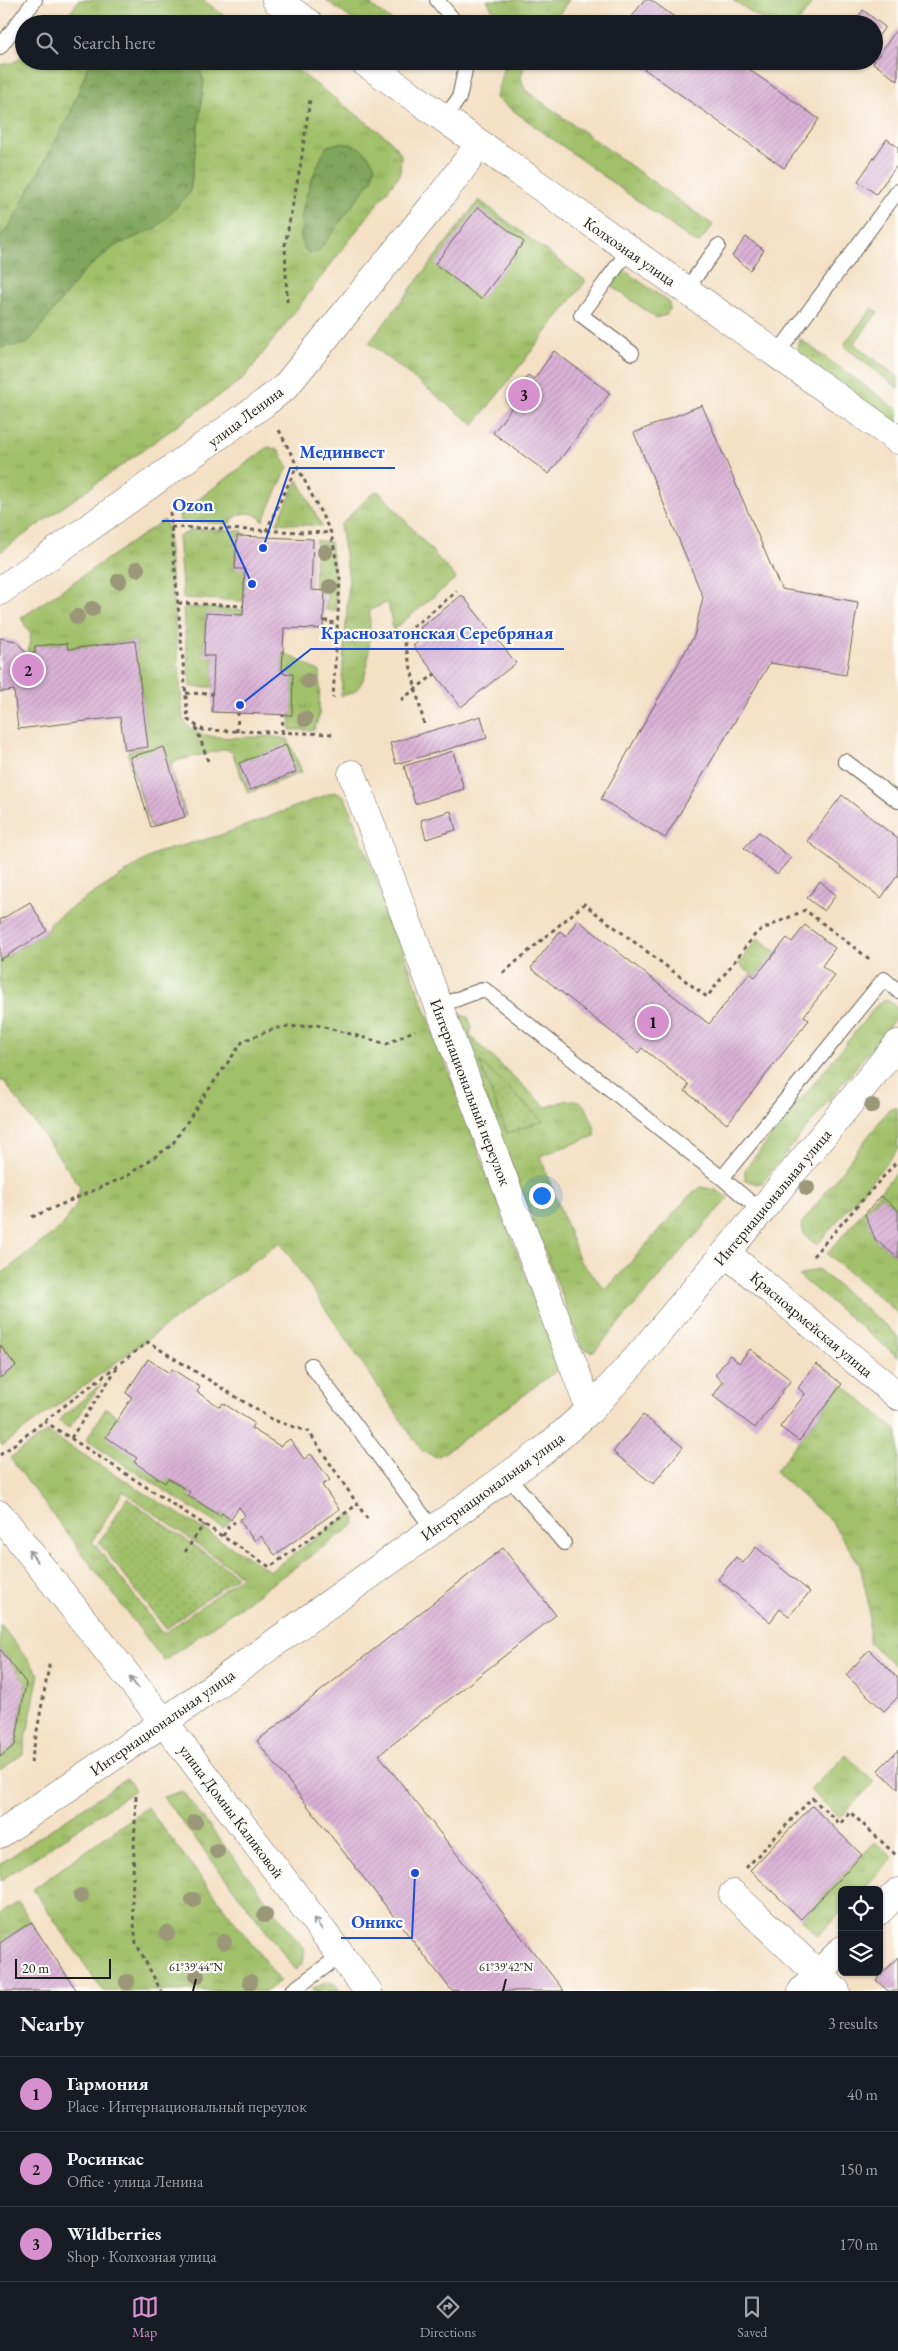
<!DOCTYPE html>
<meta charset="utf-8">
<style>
:root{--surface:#171b24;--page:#20242c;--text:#f1f3f6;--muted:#9ea1a6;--line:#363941;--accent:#d690ce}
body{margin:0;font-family:"EB Garamond",serif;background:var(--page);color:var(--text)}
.controls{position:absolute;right:15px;bottom:15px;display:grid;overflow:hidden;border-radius:8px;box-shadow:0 1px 4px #0004}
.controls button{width:45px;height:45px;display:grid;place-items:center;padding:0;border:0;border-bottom:1px solid var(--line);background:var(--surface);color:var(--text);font:25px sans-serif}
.scale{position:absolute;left:15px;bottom:12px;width:96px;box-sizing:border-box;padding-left:5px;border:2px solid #1c1c1c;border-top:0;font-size:14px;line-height:18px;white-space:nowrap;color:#1c1c1c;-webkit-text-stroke:4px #fdfcf7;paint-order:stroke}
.you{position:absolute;left:541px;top:1195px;width:18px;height:18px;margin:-12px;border:4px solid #fff;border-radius:50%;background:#1a73e8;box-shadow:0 0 0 8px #1a73e833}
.badge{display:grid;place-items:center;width:32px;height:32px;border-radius:50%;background:var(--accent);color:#111;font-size:16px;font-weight:700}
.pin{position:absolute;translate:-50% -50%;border:2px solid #fff;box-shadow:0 1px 5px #0006}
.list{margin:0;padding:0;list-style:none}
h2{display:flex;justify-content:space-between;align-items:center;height:65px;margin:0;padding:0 20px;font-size:21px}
h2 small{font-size:16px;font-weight:400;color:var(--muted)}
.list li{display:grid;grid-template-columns:32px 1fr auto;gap:15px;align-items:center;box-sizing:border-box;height:75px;padding:0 20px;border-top:1px solid var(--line)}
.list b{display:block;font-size:19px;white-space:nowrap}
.list p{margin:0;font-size:16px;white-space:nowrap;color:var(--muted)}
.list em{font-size:16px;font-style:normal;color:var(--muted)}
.icon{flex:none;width:28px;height:28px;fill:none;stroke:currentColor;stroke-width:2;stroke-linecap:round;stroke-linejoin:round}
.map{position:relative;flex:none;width:898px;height:1991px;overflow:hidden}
.search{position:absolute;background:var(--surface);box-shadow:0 1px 4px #0004;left:15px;right:15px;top:15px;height:55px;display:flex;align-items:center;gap:12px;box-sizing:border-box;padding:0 18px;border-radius:28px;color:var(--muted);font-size:19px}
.sheet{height:290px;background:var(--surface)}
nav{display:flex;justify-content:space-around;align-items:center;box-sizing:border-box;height:70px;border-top:1px solid var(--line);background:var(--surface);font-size:14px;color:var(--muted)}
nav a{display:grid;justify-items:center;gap:2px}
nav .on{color:var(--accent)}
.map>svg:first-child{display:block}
</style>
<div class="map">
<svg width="898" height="1991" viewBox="0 0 898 1991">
<defs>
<pattern id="grass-tufts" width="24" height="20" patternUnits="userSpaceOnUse" patternTransform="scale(1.25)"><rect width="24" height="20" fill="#a0c069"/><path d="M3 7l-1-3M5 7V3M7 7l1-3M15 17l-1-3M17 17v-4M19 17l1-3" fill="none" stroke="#89a45a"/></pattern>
<pattern id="forest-crowns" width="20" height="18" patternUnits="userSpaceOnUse" patternTransform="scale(1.25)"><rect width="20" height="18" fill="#80a65d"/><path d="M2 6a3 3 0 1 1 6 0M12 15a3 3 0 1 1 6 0" fill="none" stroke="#68864c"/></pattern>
<pattern id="park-dots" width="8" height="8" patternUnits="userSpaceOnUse" patternTransform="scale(1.25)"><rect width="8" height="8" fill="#a0c069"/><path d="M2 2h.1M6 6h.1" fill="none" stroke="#89a45a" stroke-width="1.8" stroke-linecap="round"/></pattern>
<pattern id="building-hatch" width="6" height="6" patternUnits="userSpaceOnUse" patternTransform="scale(1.25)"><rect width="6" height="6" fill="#dab2d7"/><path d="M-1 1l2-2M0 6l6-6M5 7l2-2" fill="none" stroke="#ba98b8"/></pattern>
</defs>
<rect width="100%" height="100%" fill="#fdfcf7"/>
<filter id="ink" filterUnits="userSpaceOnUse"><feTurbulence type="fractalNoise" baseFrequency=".02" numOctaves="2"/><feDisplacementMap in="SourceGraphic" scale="10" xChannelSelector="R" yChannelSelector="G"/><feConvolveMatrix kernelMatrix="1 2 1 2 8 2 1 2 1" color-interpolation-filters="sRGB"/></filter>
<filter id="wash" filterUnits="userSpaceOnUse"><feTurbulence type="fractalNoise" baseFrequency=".0096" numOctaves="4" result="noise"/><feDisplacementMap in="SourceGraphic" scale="20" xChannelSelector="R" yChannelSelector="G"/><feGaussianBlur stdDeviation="1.12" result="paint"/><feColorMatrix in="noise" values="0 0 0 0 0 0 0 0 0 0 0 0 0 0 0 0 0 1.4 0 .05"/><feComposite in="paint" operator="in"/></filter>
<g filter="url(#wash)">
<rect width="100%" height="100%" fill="#f4e0c5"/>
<path fill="url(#grass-tufts)" stroke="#5e6e42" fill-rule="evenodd" d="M79 0H203L235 24H62Z
M326 0H364L397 24H358Z
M487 0H569L552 24H500Z
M733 0H814L798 23 769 24Z
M24 57V61H285L389 139 401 154 400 174 244 378 0 552V65L12 63Z
M505 61H526L521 77 525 90 713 225 699 243 693 241 496 98Z
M479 200 586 281 474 425 369 343Z
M624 270 669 302 670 309 666 315 656 318 613 287V281L618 271Z
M872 308 878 312 854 344 898 377V388L846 348 845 343Z
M800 339 898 410V428L797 352Z
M268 447 279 450 288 467 263 521C253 509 238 511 229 524L180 521 179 514Z
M298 480 322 526 277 523Z
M379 491 456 578 393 630 388 602 370 610C369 631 373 682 352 693 349 694 344 695 341 696L349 579 340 525 374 492Z
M164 520 167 525 183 719C198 750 260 731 288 739L302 772 248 793 232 752 226 749 172 762 171 767 186 816 151 828 128 756V751L148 747 135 641 68 649 66 643 35 646V653L27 654 31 635 21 618Z
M194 529 243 531V536H237L235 568 245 569 244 601 183 598 178 537Z
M316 540 330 542 336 582V609L334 611 326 610 327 589 314 588Z
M185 607 243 610V615L206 613 204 655 214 656 213 687H190L183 609Z
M283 652 320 672 319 716 314 730H290L293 674 282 673Z
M334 792 344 796 349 807 558 1362 556 1371 447 1451 437 1457 422 1451 280 1242 2 1446 0 1443V1275L61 1227 76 1206 80 1186 4 1081H0V960L47 931 51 921 156 853 221 835Z
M758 938 776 952 755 977 738 964Z
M883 1000 889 1001 896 1006 897 1012 894 1020 762 1183 757 1184 745 1180V1169L876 1006Z
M460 1015 468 1017 472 1027 470 1036 546 1107C564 1102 580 1091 589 1114 592 1122 596 1128 595 1136L540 1156 580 1261 606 1290 689 1196 701 1187 716 1190 728 1198 594 1352 582 1348 454 1016Z
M897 1106 898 1149 817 1245 805 1236 801 1224 889 1109Z
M898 1170V1210L881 1196 866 1214 875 1239 898 1258V1313L827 1254Z
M818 1269 898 1336V1357L799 1276Z
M101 1384 69 1428 58 1421Z
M842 1384 898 1432V1669L869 1642V1606L860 1565 831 1521 775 1472Z
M106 1408 119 1417 137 1458 134 1462 165 1482 168 1478 190 1492 188 1496 220 1516 222 1513 231 1520 223 1528 86 1440Z
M47 1432 270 1571 348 1515H354L356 1521 354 1525 164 1661 10 1458ZM123 1491 242 1576 164 1634 92 1541Z
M0 1624 39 1674 23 1754 0 1770V1757L15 1745 26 1683 0 1649Z
M846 1755 874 1782 840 1818 810 1790Z
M127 1778 135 1790 0 1881V1864Z
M182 1791 305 1950 303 1963 296 1970 163 1797Z
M147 1807 280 1981 267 1991H103L33 1889Z
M875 1842 893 1858 863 1890H842V1911L818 1936 801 1919Z
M19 1902 31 1922 0 1943V1914Z
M328 1982 335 1984 340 1991H313L311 1989Z"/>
<path fill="url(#forest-crowns)" stroke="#4e613c" d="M90 61H196L204 81 190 193 156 228 115 246 84 271 28 343 0 348V238L9 227 69 116Z
M340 143C359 145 365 149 375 166L372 179 318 252 308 253C287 231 315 169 327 146Z"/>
<path fill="url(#park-dots)" stroke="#5e6e42" d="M479 1061 543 1121 507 1133Z
M127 1498 237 1576 166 1629 99 1543Z"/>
<g id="blocks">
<path fill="url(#building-hatch)" d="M644 0H651L684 24H627Z
M863 10 885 27 874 42V24H853Z
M898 28V81L873 63Z
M633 61H737L819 119 784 168Z
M887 139 898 147V164L876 194 858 181Z
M478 207 524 242 481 299 435 264Z
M746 237 764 250 750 270 732 256Z
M554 351 610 393 549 474 493 433 513 406 508 403 528 375 534 379Z
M702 405 781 589 858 602 846 675 770 663 665 838 601 799 694 636 703 597 634 433Z
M237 536 313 539 311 590 325 591 323 629 284 628 282 673 293 674 292 715 212 712 214 656H204L206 613 243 615 245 569H235Z
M462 595 516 663 461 707 413 646 426 636 420 628Z
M0 638 16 641 27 654 35 653V646L67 643 68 649 135 641 148 747 125 750 120 717 18 729 14 690 0 692Z
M481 716 487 738 396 764 390 743Z
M286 745 296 772 250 790 239 763Z
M164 747 185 817 151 827 130 757Z
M453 751 464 789 415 804 404 766Z
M842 795 898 839V875L881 898 807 841Z
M451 811 456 830 426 839 421 820Z
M759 832 791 858 777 874 744 848Z
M820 882 836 895 824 911 807 898Z
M30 902 47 931 0 960V920Z
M578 920 709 1024 750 973 755 977 787 938 792 942 805 925 835 948 822 966 835 976 804 1016 809 1020 727 1124 685 1091 689 1085 642 1048 638 1053 531 968 560 931 566 936Z
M881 1196 898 1210V1258L875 1239 865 1214Z
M0 1345 16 1366 0 1378Z
M750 1349 791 1380 755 1428 713 1396 723 1382 715 1375 730 1355 739 1363Z
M148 1359 169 1373 172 1369 200 1387 197 1392 220 1407 223 1403 254 1423 251 1428 280 1446 290 1439 304 1459 311 1454 330 1480 322 1485 339 1509 275 1555 261 1536 255 1541 239 1520 245 1515 239 1507 231 1520 222 1513 220 1516 188 1495 190 1492 168 1478 165 1483 134 1462 137 1458 106 1437 132 1397 126 1393Z
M816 1364 842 1384 799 1441 780 1427 805 1394 798 1388Z
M643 1415 683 1447 653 1484 613 1452Z
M756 1547 810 1592 789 1616 780 1609 770 1622 718 1579 736 1557 743 1563Z
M503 1548 556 1615 379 1755 564 1991H452L257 1741Z
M0 1649 26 1683 15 1745 0 1757Z
M869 1650 898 1678V1697L884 1711 846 1675Z
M898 1750V1789L878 1770Z
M812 1806 862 1855 801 1919 750 1870Z
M31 1922 77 1991H0V1943Z
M898 1957V1991H888L876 1980Z"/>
</g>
</g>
<g filter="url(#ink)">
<use href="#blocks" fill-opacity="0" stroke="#686157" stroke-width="1"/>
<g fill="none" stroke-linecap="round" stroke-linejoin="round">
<g stroke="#686157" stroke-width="16">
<path id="service" d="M437 0 457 24
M0 47 35 0
M444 119 459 98 467 61
M629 250 581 315 632 353
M686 290 718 246
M777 354 898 191
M845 761 898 801
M439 1006 484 989 722 1178
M761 1211 722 1178 884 979 898 991
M311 1365 433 1529
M508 1476 564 1543
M292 1991 341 1955"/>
</g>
<g stroke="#686157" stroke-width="29">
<path id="minor" d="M352 774 590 1410
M726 1253 898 1396
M733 1894 836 1991
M879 1911 898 1892
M802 1991 842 1950"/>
</g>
<g stroke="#686157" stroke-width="29">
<path id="tertiary" d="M276 0 310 24
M363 61 898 440
M0 591 263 404 285 387 441 196 480 144
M0 1515 164 1722 368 1991
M0 1834 164 1722 543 1451 590 1410 636 1359 761 1211 898 1044"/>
</g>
<path stroke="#686157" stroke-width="3" stroke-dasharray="4 4" stroke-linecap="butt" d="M287 302 285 245 301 162 310 99
M279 430 331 533 340 579 333 698
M170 512 188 720 203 730 336 734
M171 527 331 533
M266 531 297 466
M178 603 243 606
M324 621H332V638H338
M186 693 212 694
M401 700 435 674
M424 724 403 635 457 591
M196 727 208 761
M237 732 238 713
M282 733 283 715
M503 973 584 904 707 997 757 932 805 910 872 961
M32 1217 125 1177 172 1145 202 1099 243 1041 276 1028 317 1025 387 1044 415 1030
M813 1256 898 1160
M44 1421 270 1567 358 1504
M71 1438 119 1365
M0 1455 148 1342 273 1420 309 1432 368 1520
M223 1536 229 1526 235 1522
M185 1552 204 1524
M31 1763 50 1661
M136 1796 132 1903 136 1943 161 1991
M746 1868 812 1798 840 1824 850 1812 898 1857"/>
<use href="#service" stroke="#fff" stroke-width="14"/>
<use href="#minor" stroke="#fff" stroke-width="28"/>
<use href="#tertiary" stroke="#fff" stroke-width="28"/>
</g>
<g fill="#9a9879">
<circle cx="325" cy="552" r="8"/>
<circle cx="137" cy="569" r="8"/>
<circle cx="119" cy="581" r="8"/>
<circle cx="330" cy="587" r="8"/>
<circle cx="92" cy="609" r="8"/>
<circle cx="77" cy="617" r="8"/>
<circle cx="308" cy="681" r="8"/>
<circle cx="305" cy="719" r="8"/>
<circle cx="872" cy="1106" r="8"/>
<circle cx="807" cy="1188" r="8"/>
<circle cx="195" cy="1822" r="8"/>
<circle cx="217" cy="1851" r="8"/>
<circle cx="81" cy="1896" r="8"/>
<circle cx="193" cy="1900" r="8"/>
<circle cx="265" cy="1915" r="8"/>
<circle cx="167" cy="1933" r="8"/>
<circle cx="224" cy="1942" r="8"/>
<circle cx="197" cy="1976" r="8"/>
<circle cx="127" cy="1982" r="8"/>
<circle cx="250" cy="1982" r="8"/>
</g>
<defs><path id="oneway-shaft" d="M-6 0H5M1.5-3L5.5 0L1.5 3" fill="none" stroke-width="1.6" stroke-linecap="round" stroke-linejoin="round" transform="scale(1.25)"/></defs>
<g stroke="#999">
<use href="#oneway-shaft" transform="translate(33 1556) rotate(-128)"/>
<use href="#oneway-shaft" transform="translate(134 1683) rotate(-128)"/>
<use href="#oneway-shaft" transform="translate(318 1924) rotate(-127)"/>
</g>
</g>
<path fill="none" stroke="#1c1c1c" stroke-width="2" d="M193 1991 196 1979M503 1991 506 1979"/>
<g text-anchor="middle" stroke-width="4.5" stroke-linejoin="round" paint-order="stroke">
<g font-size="16" fill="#1c1c1c" stroke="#fdfcf7">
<text transform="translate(630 251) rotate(35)" y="6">Колхозная улица</text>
<text transform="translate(245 416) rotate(-37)" y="6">улица Ленина</text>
<text transform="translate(471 1092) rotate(69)" y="6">Интернациональный переулок</text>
<text transform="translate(772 1197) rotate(-50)" y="6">Интернациональная улица</text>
<text transform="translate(812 1324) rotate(40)" y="6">Красноармейская улица</text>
<text transform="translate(492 1486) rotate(-36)" y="6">Интернациональная улица</text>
<text transform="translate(162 1722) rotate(-35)" y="6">Интернациональная улица</text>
<text transform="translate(232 1811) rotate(53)" y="6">улица Домны Каликовой</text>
</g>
</g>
<g font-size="12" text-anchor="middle" fill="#1c1c1c" stroke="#fdfcf7" stroke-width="4.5" stroke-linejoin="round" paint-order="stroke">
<text x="196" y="1971">61°39'44"N</text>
<text x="506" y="1971">61°39'42"N</text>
</g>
<path fill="none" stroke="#1d4ed8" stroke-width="2" d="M263 548L290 468H395M252 584L223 521H162M240 705L311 649H564M415 1873L412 1938H341"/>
<g fill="#1d4ed8" stroke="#fdfcf7" stroke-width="2">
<circle cx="263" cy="548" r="5"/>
<circle cx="252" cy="584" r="5"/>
<circle cx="240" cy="705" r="5"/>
<circle cx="415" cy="1873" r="5"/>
</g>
<g font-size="18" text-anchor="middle" font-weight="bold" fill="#1d4ed8" stroke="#fdfcf7" stroke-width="4.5" stroke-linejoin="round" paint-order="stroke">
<text x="342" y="458">Мединвест</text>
<text x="193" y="511">Ozon</text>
<text x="437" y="639">Краснозатонская Серебряная</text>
<text x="377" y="1928">Оникс</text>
</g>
</svg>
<div class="controls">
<button><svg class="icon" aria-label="locate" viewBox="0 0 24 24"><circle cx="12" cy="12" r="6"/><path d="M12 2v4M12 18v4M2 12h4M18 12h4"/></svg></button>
<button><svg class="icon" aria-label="layers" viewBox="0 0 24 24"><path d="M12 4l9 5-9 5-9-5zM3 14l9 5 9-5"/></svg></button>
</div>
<div class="scale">20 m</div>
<div class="you"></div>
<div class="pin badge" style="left:653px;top:1022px">1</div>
<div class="pin badge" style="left:28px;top:670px">2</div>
<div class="pin badge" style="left:524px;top:395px">3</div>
<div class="search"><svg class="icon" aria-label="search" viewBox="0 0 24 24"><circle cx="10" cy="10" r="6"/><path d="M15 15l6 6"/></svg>Search here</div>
</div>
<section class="sheet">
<h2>Nearby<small>3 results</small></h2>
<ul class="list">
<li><span class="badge">1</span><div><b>Гармония</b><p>Place · Интернациональный переулок</p></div><em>40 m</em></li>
<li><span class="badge">2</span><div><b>Росинкас</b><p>Office · улица Ленина</p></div><em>150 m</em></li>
<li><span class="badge">3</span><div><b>Wildberries</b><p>Shop · Колхозная улица</p></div><em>170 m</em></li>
</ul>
</section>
<nav>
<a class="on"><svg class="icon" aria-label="map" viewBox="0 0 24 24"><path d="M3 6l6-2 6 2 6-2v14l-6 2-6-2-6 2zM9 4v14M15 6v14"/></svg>Map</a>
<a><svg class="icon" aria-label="directions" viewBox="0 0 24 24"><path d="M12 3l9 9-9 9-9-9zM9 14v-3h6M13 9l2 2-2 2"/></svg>Directions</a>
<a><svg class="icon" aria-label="saved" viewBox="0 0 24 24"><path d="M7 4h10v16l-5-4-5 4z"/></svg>Saved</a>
</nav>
